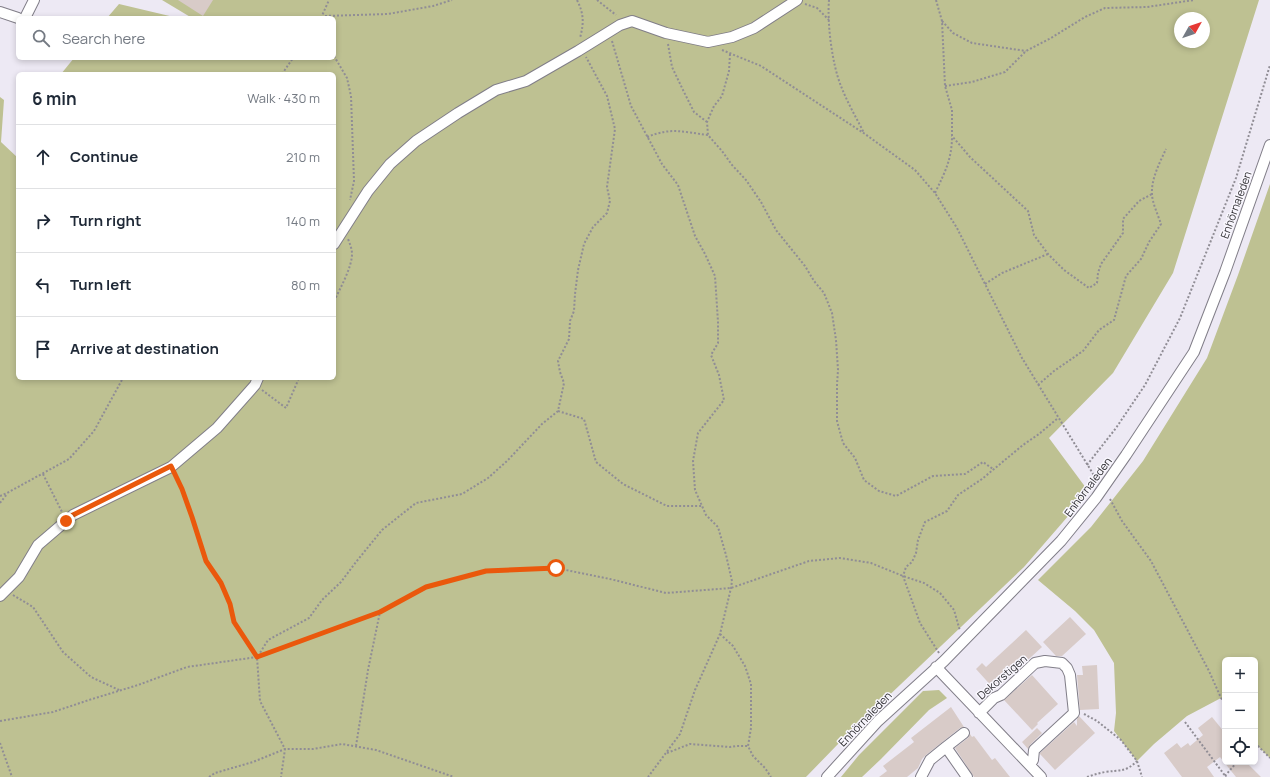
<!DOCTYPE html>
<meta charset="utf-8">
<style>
:root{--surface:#fff;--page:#f2f2f3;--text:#1f2937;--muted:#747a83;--line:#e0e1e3}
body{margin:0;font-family:Manrope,sans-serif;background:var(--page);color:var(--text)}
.controls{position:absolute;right:12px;bottom:12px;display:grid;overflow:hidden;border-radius:6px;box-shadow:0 2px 6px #0003}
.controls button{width:36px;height:36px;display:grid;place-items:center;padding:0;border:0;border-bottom:1px solid var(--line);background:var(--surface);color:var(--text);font:20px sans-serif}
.compass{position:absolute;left:1174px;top:12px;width:36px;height:36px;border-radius:50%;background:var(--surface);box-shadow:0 2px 6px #0003;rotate:50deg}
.stop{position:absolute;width:12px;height:12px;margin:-9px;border:3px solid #ea580c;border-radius:50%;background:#fff}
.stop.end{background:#ea580c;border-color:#fff;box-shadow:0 1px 4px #0008}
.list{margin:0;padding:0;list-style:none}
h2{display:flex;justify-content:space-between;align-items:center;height:52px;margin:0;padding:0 16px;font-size:17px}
h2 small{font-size:13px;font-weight:400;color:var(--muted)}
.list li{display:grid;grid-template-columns:26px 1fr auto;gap:12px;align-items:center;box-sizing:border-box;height:64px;padding:0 16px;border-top:1px solid var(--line)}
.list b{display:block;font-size:15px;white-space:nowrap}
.list em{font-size:13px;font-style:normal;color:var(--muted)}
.icon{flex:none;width:22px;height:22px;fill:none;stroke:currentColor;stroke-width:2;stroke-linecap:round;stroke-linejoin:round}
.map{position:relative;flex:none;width:1270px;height:777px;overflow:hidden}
.search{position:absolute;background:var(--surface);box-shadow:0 2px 6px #0003;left:16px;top:16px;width:320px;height:44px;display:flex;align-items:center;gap:10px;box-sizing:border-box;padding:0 14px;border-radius:6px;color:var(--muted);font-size:15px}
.panel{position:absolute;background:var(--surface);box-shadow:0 2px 6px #0003;left:16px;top:72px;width:320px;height:308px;border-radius:6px}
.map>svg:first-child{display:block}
</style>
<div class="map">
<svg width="1270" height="777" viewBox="0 0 1270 777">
<rect width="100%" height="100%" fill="#ede9f4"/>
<path fill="#bec192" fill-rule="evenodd" d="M162 0H1259L1173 273 1113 373 1049 438 1089 492 1024 567 839 743 806 777H0V97L4 100 1 142 18 158V378H334V74H61L74 58H334V18H192ZM1180 18H1204V42H1180Z
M119 4 178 18H107Z
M1270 184V758L1255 743V660H1225V703L1221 698 1187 716 1154 744 1137 761 1114 731 1116 713 1114 663 1094 630 1075 611 1038 580 1091 527 1143 461 1207 358 1238 275Z
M939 690 947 698 929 710 881 759 862 777H841L859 755 923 691Z"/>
<path fill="#d8cbc8" d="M178 0H213L203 16Z
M1070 617 1086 634 1062 656H1056L1043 642Z
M1026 630 1042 647 995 690 976 669 982 663 986 667Z
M1097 665 1099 709 1080 710 1077 675H1083L1082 666Z
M1032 675 1058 704 1037 723 1038 724 1032 730 1004 700Z
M951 707 964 727 960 728 926 755 922 759 918 768 907 777H879L887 771 883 766 914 742 911 738Z
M1079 716 1095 733 1055 770 1040 754V753L1074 722 1077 726V719Z
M1212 717 1225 733V762H1246L1261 777H1236L1220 757 1207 767 1214 777H1182L1164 753 1177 743 1181 748 1188 743 1190 746 1203 735 1198 728Z
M1037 728 1042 733 1030 745 1028 749 1022 742Z
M970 734 972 737 974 736 992 760 995 758 1010 777H974L955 748 968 738Z"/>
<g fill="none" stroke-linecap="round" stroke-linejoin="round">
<g stroke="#817e88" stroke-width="12">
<path id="minor" d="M0 12 18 18
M25 18 34 0
M334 244 368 191 390 164 416 141 458 113 496 90 526 81 578 51 620 25 632 21 666 33 708 42 732 37 754 28 797 0
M0 596 19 577 38 545 73 515 171 467 217 428 255 385 258 378
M936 667 1041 777
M979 713 994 698 1001 695 1035 663 1045 661 1062 663 1067 668 1070 675 1074 713 1034 750 1033 760 1030 765
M964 733 946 747 967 777
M827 777 878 721 944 661 1061 541 1096 498 1126 455 1194 352 1225 272 1270 145
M921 777 930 760 946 747"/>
</g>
<path stroke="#908d95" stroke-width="2" stroke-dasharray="2 2" stroke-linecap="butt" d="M577 0C584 14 584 23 580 38
M597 0 616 15
M829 0C827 23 832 64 841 86 847 102 856 117 864 133
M936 0 942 21 945 86 952 110V136L970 157 1028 211 1034 235 1048 254 1064 270 1089 288 1097 283 1098 273 1101 264 1123 233V219L1139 201 1152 194
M805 4 817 8 829 20
M321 18 329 0
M323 18V16L388 14 433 6 452 0
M942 21 953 33 972 43 1026 51
M612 41 631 106 662 164 678 185 695 236 705 254 715 276 718 322V343L711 355 719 375 724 400 698 433 693 461 695 490 706 515 718 527 726 555 732 581 731 588 720 634 695 690 680 734 648 777
M668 44 672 67 683 90 694 112 707 122
M722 50 761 66 865 134 915 170 935 193 957 228 1022 358 1095 477
M730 54 729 71 722 96 714 106 707 122 708 135 722 151 732 165 746 180 761 202 776 230 805 266 814 281 824 293 832 313 836 340 838 370 837 385V421L843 443 855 458 864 480 879 491 896 496 933 476 965 474 983 462 993 469
M334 56 347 78 351 96 354 181 350 200
M282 74 293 58
M945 86 972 82 1005 72 1026 51 1051 38 1085 17 1105 8 1147 7 1194 0
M647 137C672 127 683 132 708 135
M935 193C945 172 952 159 952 136
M985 284 1002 273 1048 254
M334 301C340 289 352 267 352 254 352 249 350 244 348 239
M1038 385 1054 371 1083 351 1099 330 1114 320 1126 276 1141 259 1149 242 1161 224C1158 215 1152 202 1152 194 1151 179 1160 162 1166 149
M262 390 286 408 299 378
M558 411 584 419 596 462 623 484 667 506H702
M1087 465 1116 428 1145 385 1180 318 1236 178 1270 65
M43 474 62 512
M175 474 192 517 206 561 221 583 230 604 234 623 257 657 260 701 285 749 281 777
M0 496 7 493 69 459 94 431 123 378
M1110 499 1122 521 1151 561 1209 671 1221 698 1225 703
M0 503 7 494
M13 595 33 607 63 652 91 677 119 690
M720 634 733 646 745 666 751 684V728L748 746 753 756 765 768 771 777
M939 653 920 623 903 576 906 567 912 562 916 553 918 540 925 522 947 511 958 495 982 479 1023 445 1039 434 1058 418
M258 656 268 640 309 618 322 600 341 582 356 562 382 530 416 503 462 494 488 478 507 461 542 424 558 411 564 383 560 372 558 361 569 339 570 321 574 311 575 294 578 270 584 244 593 227 607 213 610 201 607 187 615 129 607 96 586 57
M1084 714 1097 721 1121 740 1137 761 1142 777
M0 721 53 712 92 699 138 685 187 667 257 657 380 612 426 587 486 571 556 568 610 579 666 593 731 588 809 561 840 558 871 563 903 576 924 583 940 593 954 610 960 631
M1185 722 1226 777
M0 743 12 777
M1255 743 1270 758
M356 746 368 670 380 612
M667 753 690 744 730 747 736 746H748
M1225 776 1237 762
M209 777 215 773 253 762 285 749H313L342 744 376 750 454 777
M1087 777C1093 775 1099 773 1105 772 1120 770 1126 772 1137 761"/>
<use href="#minor" stroke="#fff" stroke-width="10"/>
</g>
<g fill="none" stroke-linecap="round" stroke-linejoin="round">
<path stroke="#ea580c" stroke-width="5" d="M66 521 73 515 171 466 182 489 192 517 206 561 221 583 230 604 234 622 257 657 380 612 426 587 486 571 556 568"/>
</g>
<g text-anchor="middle" stroke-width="3" stroke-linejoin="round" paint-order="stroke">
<g font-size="11" fill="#302f33" stroke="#f9f7fe">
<text transform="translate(1236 205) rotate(-70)" y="4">Enhörnaleden</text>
<text transform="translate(1088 487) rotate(-53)" y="4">Enhörnaleden</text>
<text transform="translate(1002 677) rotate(-41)" y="4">Dekorstigen</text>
<text transform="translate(865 719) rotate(-46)" y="4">Enhörnaleden</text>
</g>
</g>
</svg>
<div class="controls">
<button>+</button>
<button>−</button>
<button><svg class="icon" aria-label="locate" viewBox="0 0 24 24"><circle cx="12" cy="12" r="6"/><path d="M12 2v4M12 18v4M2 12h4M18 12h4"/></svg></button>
</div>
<svg class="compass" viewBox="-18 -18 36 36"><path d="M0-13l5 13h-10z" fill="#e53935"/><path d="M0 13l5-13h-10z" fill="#747a83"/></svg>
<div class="stop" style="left:556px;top:568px"></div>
<div class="stop end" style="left:66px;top:521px"></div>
<div class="search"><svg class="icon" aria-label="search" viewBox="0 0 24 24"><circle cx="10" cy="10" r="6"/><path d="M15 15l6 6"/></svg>Search here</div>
<section class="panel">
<h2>6 min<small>Walk · 430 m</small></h2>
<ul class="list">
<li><svg class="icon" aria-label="ahead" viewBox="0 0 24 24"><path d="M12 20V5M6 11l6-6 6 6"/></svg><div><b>Continue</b></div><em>210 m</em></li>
<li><svg class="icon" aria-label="right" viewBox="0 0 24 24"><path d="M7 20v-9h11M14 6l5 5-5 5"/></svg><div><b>Turn right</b></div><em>140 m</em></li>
<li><svg class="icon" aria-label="left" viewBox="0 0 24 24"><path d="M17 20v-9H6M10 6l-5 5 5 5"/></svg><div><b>Turn left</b></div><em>80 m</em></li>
<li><svg class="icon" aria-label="arrive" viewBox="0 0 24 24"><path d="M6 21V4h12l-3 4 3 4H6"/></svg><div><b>Arrive at destination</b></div></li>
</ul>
</section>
</div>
